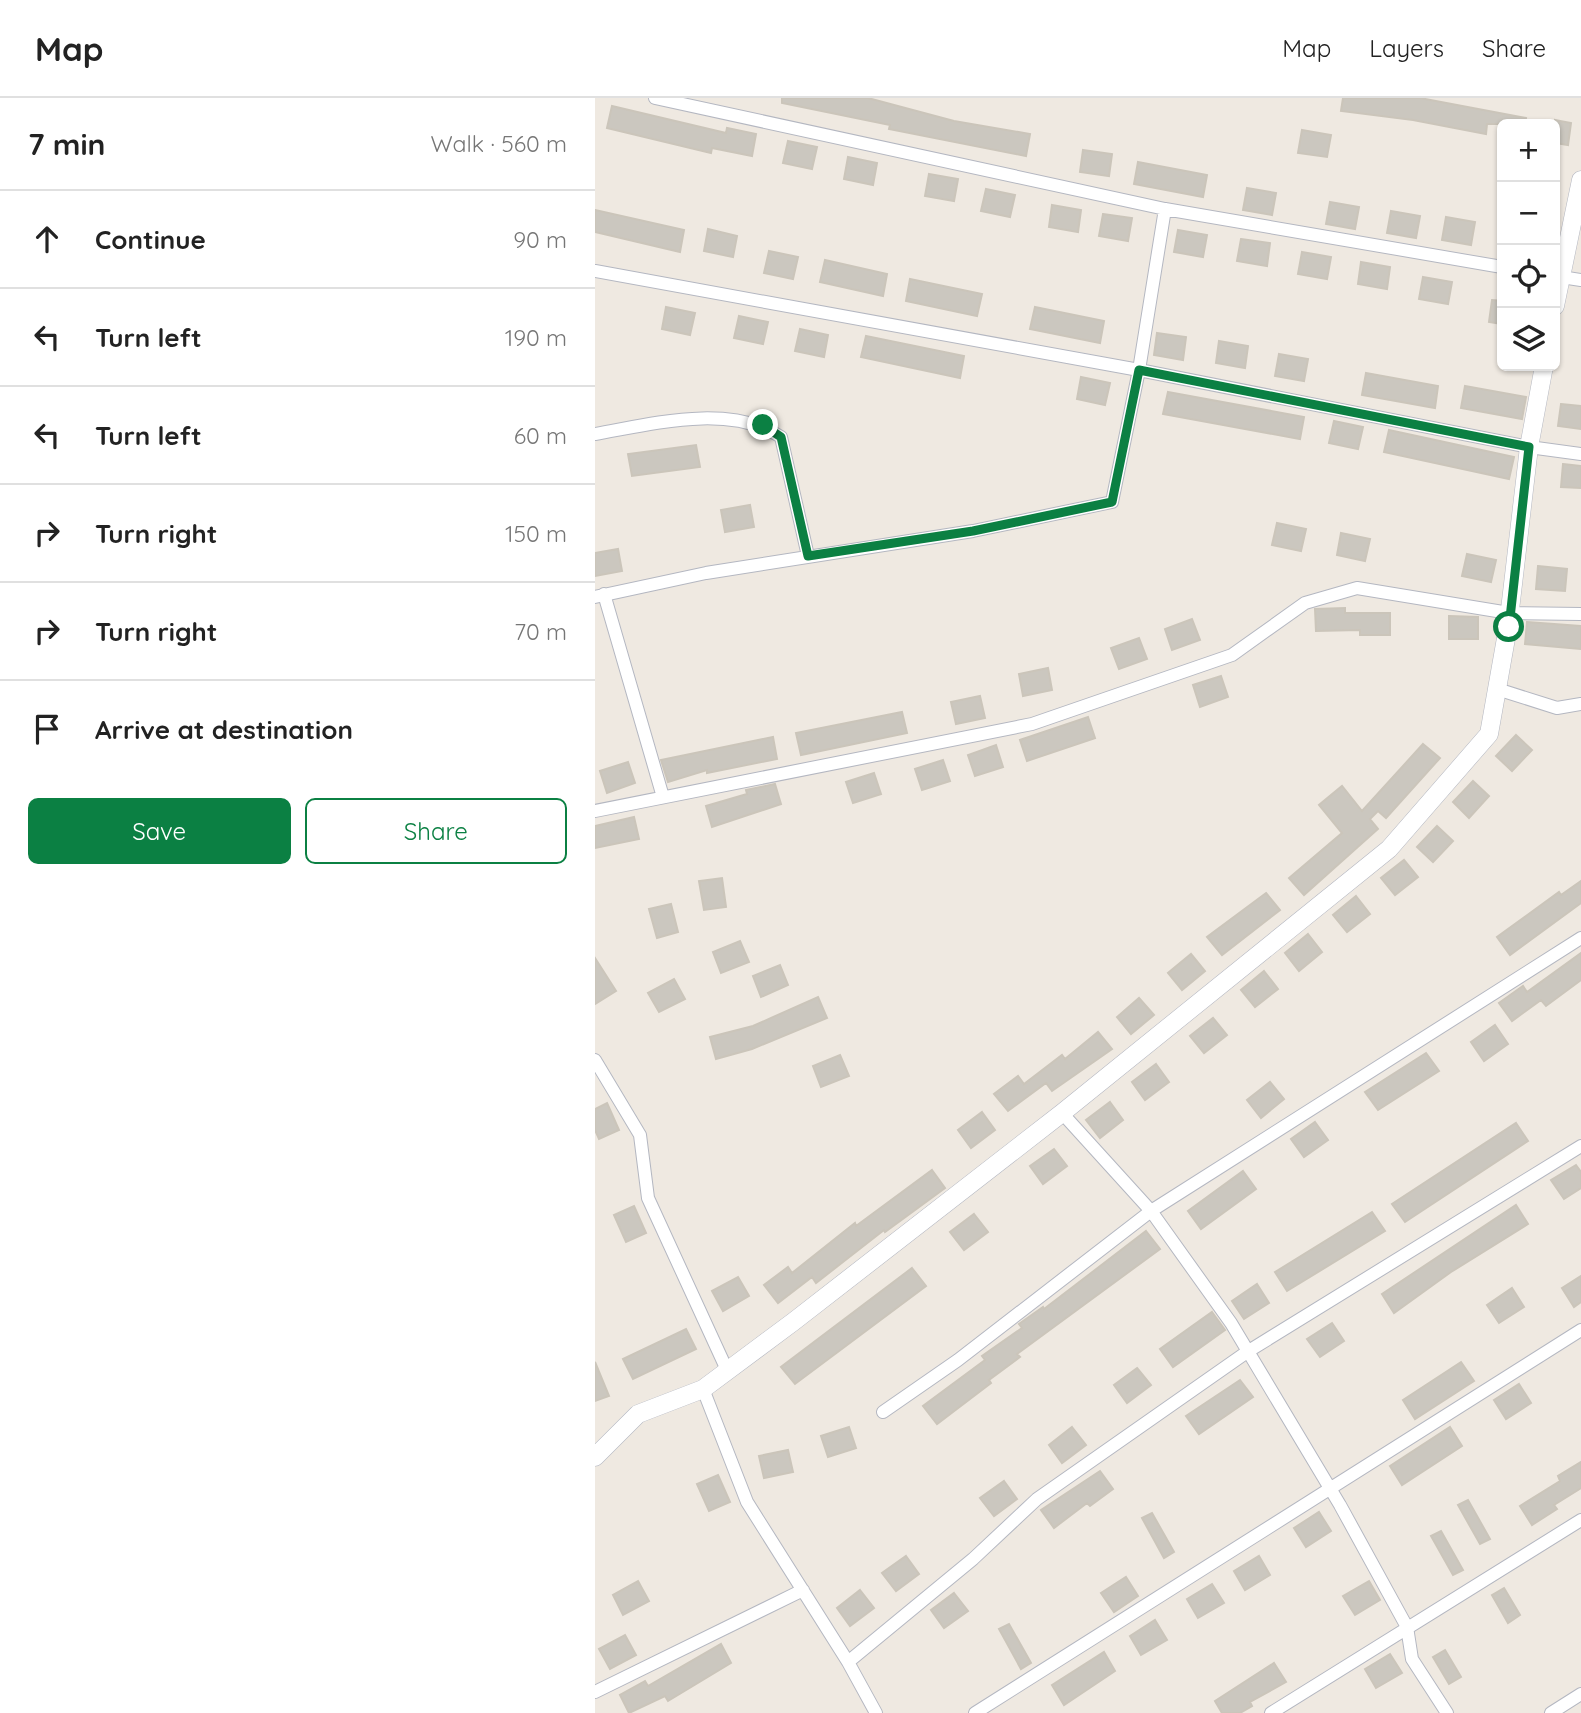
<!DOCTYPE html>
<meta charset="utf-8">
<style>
:root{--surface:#fff;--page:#f6f6f6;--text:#222;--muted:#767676;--line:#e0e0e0;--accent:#0b8043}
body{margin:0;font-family:Quicksand,sans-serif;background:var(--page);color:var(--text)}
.controls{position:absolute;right:21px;top:21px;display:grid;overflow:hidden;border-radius:10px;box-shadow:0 2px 5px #0004}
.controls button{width:63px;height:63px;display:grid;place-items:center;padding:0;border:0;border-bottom:2px solid var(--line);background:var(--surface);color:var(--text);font:35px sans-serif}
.stop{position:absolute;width:21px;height:21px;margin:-16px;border:5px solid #0b8043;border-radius:50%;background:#fff}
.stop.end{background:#0b8043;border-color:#fff;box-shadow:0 2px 7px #0008}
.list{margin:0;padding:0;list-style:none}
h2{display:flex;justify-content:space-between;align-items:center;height:91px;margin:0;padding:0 28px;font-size:30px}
h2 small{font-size:23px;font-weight:400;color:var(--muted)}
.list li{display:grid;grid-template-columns:46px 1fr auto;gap:21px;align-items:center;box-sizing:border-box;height:98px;padding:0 28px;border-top:2px solid var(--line)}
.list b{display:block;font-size:26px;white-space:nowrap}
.list em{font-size:23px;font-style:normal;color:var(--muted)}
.actions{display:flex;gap:14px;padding:21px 28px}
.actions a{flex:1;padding:16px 0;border:2px solid var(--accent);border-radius:10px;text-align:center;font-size:24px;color:var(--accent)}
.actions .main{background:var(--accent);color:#fff}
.icon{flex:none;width:38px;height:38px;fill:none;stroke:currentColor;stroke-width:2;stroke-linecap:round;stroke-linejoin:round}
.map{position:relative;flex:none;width:986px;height:1615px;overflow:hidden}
header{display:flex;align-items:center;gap:42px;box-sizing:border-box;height:98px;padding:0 35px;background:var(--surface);border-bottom:2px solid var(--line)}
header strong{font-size:33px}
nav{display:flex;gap:38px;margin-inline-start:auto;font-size:24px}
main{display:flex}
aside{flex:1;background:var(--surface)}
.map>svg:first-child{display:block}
</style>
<header>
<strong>Map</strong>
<nav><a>Map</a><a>Layers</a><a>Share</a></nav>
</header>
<main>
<aside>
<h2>7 min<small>Walk · 560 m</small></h2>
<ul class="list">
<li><svg class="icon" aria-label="ahead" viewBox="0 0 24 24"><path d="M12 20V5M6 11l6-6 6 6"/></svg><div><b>Continue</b></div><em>90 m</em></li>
<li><svg class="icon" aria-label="left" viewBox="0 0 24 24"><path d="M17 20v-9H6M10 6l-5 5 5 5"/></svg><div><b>Turn left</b></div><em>190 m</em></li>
<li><svg class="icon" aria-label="left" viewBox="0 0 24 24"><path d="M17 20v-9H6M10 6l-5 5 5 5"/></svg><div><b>Turn left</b></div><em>60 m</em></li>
<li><svg class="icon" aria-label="right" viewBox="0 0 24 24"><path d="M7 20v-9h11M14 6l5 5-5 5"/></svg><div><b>Turn right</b></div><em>150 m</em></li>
<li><svg class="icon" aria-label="right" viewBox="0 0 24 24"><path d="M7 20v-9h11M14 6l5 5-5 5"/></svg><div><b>Turn right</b></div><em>70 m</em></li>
<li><svg class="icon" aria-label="arrive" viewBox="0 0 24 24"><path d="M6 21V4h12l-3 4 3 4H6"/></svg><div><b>Arrive at destination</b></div></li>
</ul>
<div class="actions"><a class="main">Save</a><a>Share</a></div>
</aside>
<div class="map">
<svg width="986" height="1615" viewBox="0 0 986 1615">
<rect width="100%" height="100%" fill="#efe9e1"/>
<path fill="#cbc7bf" stroke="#cbc5ba" stroke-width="2" d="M187 0H273L359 23 435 36 431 58 294 31 295 27 187 5Z
M748 0H825L931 20 930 26H892L891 36 818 22 746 13Z
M17 8 131 35 132 30 161 36 157 58 117 50 116 55 12 30Z
M960 22 976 25 973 47 960 45Z
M707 32 736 37 732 59 703 55Z
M193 43 222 49 217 71 188 65Z
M488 52 517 56 514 78 485 74Z
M253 59 282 65 278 87 249 81Z
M543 64 612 77 608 99 539 86Z
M334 76 363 81 359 103 330 98Z
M652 90 681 95 677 117 648 112Z
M391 91 420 97 415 119 386 113Z
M735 104 764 109 760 131 731 126Z
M457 107 486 112 483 134 454 129Z
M0 112 89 132 85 154 0 134Z
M796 113 825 118 821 140 792 135Z
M508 116 537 120 533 143 504 138Z
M851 119 880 124 876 147 847 142Z
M113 131 142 138 138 159 109 153Z
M583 132 612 137 608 159 579 154Z
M646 141 675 145 672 168 642 163Z
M174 153 203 159 198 181 169 175Z
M707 154 736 159 732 181 703 176Z
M230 162 292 176 288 198 225 184Z
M766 164 795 169 792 191 763 186Z
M828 179 857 184 853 206 824 201Z
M315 181 387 196 382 218 311 203Z
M897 202 907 203V226L894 224Z
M71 209 100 215 95 237 67 231Z
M440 209 509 223 505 245 435 231Z
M144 218 173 224 168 246 139 240Z
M205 231 233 237 229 259 200 253Z
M562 235 591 239 588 262 559 257Z
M271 238 369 258 365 280 266 259Z
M624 243 653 248 650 270 621 265Z
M684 256 713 261 709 283 680 278Z
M771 275 843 288 840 310 767 297Z
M486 279 515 285 510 307 482 301Z
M870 288 931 299 927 321 866 310Z
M573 294 709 319 705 341 568 316Z
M966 306 986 308V331L963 328Z
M739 323 768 329 763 351 734 345Z
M794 332 919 359 914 381 789 354Z
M101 347 105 369 37 378 33 356Z
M968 366 986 368V390L966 389Z
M155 407 159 429 130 434 126 412Z
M682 425 711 431 706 453 677 447Z
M746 435 775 441 770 463 742 457Z
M23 451 27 473 0 478V455Z
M872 456 901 462 896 484 867 478Z
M943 468 972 471 970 493 941 491Z
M750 510V515H795V537H765V532L721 533 720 511Z
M854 518 883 519V541H854Z
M597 521 605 542 577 552 570 531Z
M932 524 986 528V551L930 546Z
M544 540 552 561 524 571 516 550Z
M453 570 457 592 428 598 424 576Z
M626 578 633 599 605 609 598 587Z
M385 598 390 620 361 626 356 604Z
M307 614 312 635 206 657 201 635Z
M493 619 500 640 432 663 425 642Z
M921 637 937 652 917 673 901 658Z
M178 639 182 661 112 675V672L73 684 66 662Z
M828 646 845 660 791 720 783 713 775 721 783 731 709 797 694 780 747 735 724 707 747 688 767 713Z
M401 647 408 669 380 678 373 657Z
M348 662 355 683 327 692 320 671Z
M33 664 40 685 12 695 5 673Z
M279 675 286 696 258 705 251 684Z
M878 683 894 698 874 720 858 704Z
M180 686 186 706 117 729 111 708 152 696 151 692Z
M39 719 44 741 0 750V728Z
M842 728 858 743 838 764 822 749Z
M809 762 823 779 800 797 786 780Z
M127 780 131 809 109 812 104 783Z
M986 783V805L915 857 902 839 964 794 966 797Z
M671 795 685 812 627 857 612 839Z
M761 798 775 816 752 834 738 817Z
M76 806 83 834 62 840 54 811Z
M713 836 727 854 704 873 690 855Z
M145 843 154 864 126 875 118 854Z
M986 855V882L951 908 946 902 917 923 904 905 928 888 932 894Z
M596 856 610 873 587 892 573 875Z
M0 860 21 893 0 906Z
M185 867 193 887 166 899 158 878Z
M669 873 683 891 660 909 646 892Z
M79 881 90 901 64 914 53 895Z
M223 899 232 920 157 951 121 961 115 939 158 928Z
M544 900 559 917 536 936 522 919Z
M618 920 632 937 609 955 595 938Z
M900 927 913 946 889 963 876 944Z
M503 934 517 951 457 993 451 985 413 1013 399 996 423 978 429 986 467 957 470 961Z
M831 955 844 973 783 1012 770 994Z
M245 957 254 978 226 989 218 968Z
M561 966 574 984 550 1002 537 984Z
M675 984 689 1001 666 1020 652 1002Z
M515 1004 528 1022 505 1040 491 1022Z
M12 1005 24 1032 4 1041 0 1032V1011Z
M387 1014 400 1032 376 1050 363 1032Z
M720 1024 733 1042 709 1059 696 1041Z
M921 1025 933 1043 810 1124 797 1106Z
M459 1051 472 1068 448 1086 435 1068Z
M981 1067 986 1074V1090L969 1101 956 1082Z
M337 1072 350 1090 290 1134 289 1132 221 1185 217 1179 183 1205 169 1187 193 1169 197 1175 260 1125 261 1128Z
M648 1073 661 1091 606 1131 593 1113Z
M921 1107 933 1126 856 1174 799 1215 787 1196Z
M39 1108 51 1135 31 1144 19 1117Z
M777 1114 790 1133 692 1193 680 1174Z
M379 1116 393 1134 369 1152 355 1134Z
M551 1133 565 1151 422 1256 425 1259 394 1282 396 1285 342 1326 328 1308 390 1262 387 1258 427 1230 424 1226 448 1209 449 1211Z
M317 1170 331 1188 200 1286 186 1269Z
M986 1178V1204L979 1209 967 1190Z
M143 1179 154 1198 128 1213 117 1193Z
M662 1186 674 1205 649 1221 637 1203Z
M917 1190 929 1209 904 1225 892 1207Z
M617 1214 630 1232 578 1269 565 1251Z
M737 1225 749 1243 725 1259 712 1241Z
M91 1231 101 1251 38 1281 28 1261Z
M0 1264 14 1298 0 1303Z
M866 1264 879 1283 820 1321 808 1302Z
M542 1270 556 1287 532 1305 519 1287Z
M645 1282 658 1299 604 1336 591 1318Z
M924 1286 936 1305 911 1321 899 1302Z
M254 1329 261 1350 233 1359 226 1338Z
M477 1329 491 1347 467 1365 454 1347Z
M855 1329 867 1348 807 1387 795 1368Z
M193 1352 198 1374 169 1380 164 1358Z
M986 1364V1390L959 1407 962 1411 937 1427 925 1408 965 1383 963 1378Z
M505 1373 518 1391 495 1408 492 1405 459 1430 446 1412Z
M123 1377 135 1404 114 1413 102 1386Z
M409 1383 422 1401 399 1418 385 1400Z
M873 1402 895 1441 885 1446 863 1407Z
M724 1414 736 1433 711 1449 699 1430Z
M557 1415 579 1454 569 1460 547 1420Z
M846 1433 868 1472 858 1477 836 1438Z
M311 1458 324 1476 301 1493 287 1475Z
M664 1458 675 1477 650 1492 639 1473Z
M531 1479 543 1498 519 1514 506 1495Z
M43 1483 54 1503 28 1517 18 1497Z
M774 1483 785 1502 760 1517 748 1498Z
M617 1486 629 1505 603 1520 592 1501Z
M909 1490 925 1517 913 1525 897 1497Z
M265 1492 279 1510 255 1528 242 1510Z
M359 1495 373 1513 349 1530 336 1512Z
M560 1522 572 1542 546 1557 535 1538Z
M414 1526 436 1565 426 1571 404 1531Z
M30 1537 41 1557 15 1571 4 1551Z
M126 1546 136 1565 73 1603 70 1598 34 1615 25 1597 50 1583 53 1588Z
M850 1552 866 1579 854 1586 838 1559Z
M509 1554 520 1573 469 1607 457 1587Z
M795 1556 807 1575 781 1590 770 1571Z
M679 1565 691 1584 655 1604 657 1608 645 1615H627L620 1603Z"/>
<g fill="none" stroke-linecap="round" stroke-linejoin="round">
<g stroke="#b4b7c1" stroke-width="14">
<path id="street" d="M60 0 570 111 907 169
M0 173 544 272 934 349 986 356
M960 178 986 182
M0 336C57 326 134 305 186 339L213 458
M9 496 68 699
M0 499 111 475 378 433 517 404 544 272 570 111
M902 591 962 610 986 606
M0 713 437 626 637 557 710 505 762 490 914 515 986 516
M0 962 45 1037 53 1100 132 1272
M467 1015 556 1113 636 1225 745 1407 812 1529 817 1561 852 1615
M108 1291 152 1404 253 1564 281 1615
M288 1314 363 1262 556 1113 986 840
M253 1564 378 1461 442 1401 652 1254 986 1048
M0 1594 208 1492
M380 1615 986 1232
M676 1615 986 1422
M956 1615 986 1596"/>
</g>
<g stroke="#b4b7c1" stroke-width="19">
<path id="secondary" d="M960 208 986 82
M0 1359 43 1316 108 1291 198 1224 467 1015 794 751 894 636 913 529 934 349 949 268"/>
</g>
<use href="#street" stroke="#fff" stroke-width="12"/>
<use href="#secondary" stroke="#fff" stroke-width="18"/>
</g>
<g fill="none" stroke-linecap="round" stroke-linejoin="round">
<path stroke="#0b8043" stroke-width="9" d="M168 327 186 339 213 458 378 433 517 404 544 272 934 349 914 529"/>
</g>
</svg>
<div class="controls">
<button>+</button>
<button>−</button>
<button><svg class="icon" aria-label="locate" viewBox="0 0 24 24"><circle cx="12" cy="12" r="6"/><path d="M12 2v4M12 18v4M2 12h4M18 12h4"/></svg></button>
<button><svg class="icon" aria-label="layers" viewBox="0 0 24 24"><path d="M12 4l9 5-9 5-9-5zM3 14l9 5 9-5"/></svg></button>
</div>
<div class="stop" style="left:914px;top:529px"></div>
<div class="stop end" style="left:168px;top:327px"></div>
</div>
</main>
